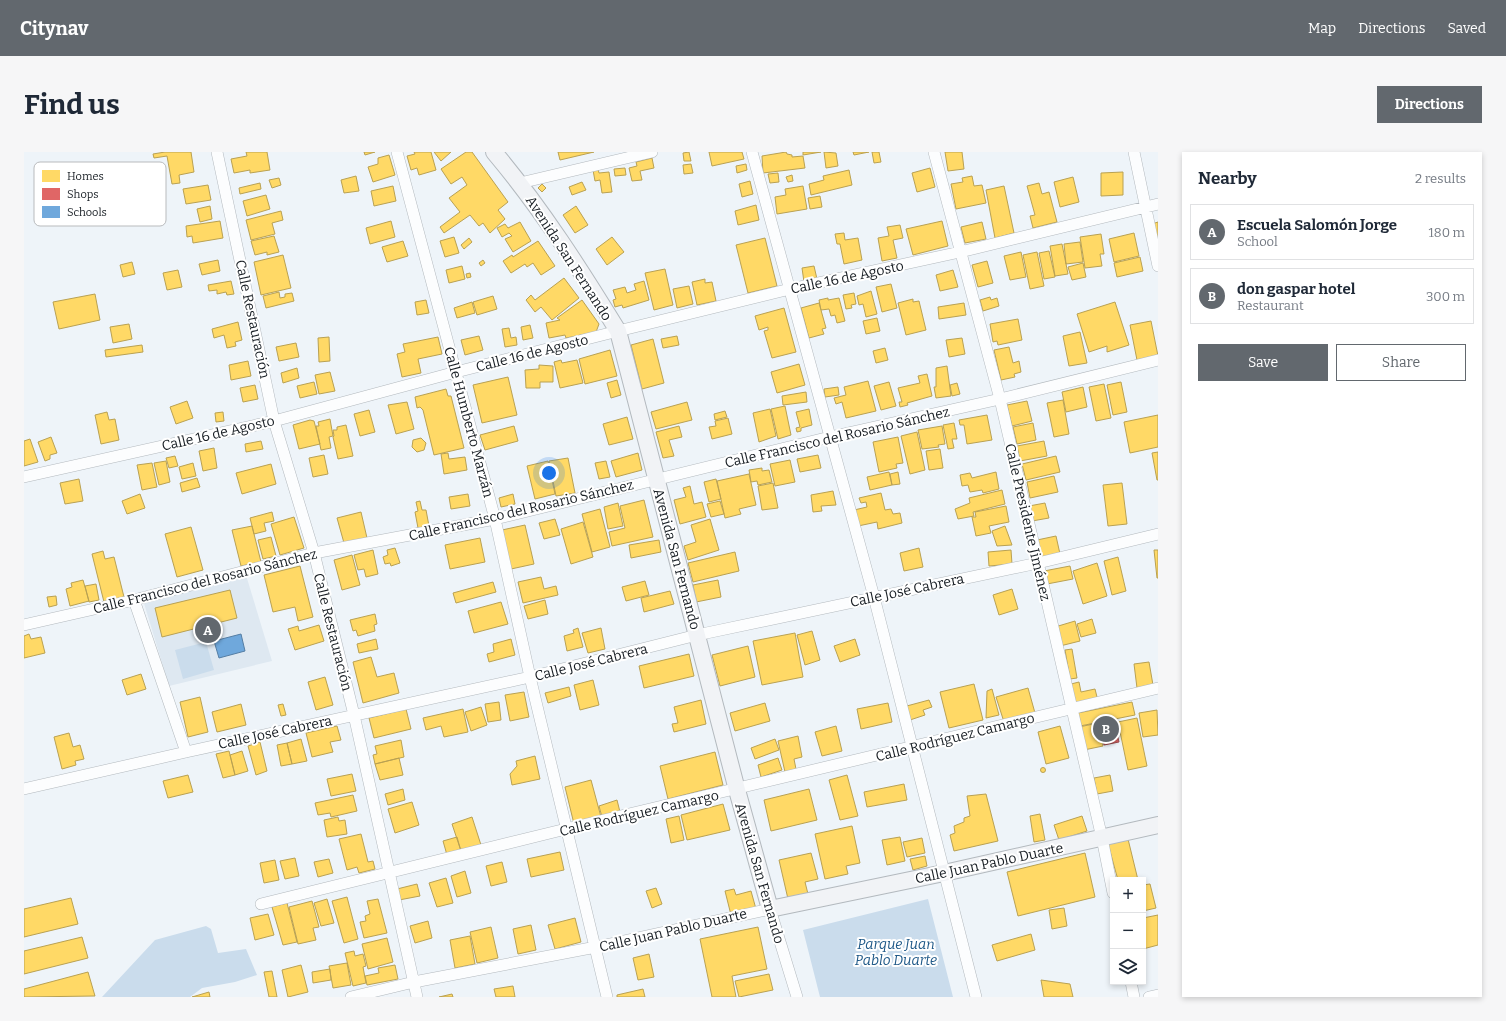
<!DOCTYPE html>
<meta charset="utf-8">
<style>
:root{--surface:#fff;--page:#f6f6f7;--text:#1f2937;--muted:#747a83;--line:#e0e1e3;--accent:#62686e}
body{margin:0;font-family:Bitter,serif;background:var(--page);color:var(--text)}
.controls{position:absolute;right:12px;bottom:12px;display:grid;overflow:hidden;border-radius:0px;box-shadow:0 2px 6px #0003}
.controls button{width:36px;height:36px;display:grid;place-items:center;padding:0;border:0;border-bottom:1px solid var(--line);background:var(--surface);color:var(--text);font:20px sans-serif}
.you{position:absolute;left:525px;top:321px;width:14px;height:14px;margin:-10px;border:3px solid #fff;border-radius:50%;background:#1a73e8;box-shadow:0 0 0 6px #1a73e833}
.badge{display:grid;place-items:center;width:26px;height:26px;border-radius:50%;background:var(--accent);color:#fff;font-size:13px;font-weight:700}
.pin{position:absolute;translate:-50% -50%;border:2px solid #fff;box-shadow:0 1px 4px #0006}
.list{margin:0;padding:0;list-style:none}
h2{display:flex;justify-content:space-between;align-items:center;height:52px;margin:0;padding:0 16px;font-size:17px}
h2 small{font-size:13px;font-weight:400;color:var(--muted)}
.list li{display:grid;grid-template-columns:26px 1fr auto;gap:12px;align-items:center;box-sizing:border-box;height:56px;margin:0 8px 8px;padding:0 8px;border:1px solid var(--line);border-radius:0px}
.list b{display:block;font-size:15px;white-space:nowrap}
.list p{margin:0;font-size:13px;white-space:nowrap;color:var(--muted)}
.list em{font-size:13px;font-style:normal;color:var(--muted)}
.actions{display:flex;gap:8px;padding:12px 16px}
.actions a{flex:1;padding:9px 0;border:1px solid var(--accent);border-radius:0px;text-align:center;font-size:14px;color:var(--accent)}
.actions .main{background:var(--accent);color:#fff}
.icon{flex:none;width:22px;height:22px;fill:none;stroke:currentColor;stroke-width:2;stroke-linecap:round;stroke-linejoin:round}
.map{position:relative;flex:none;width:1134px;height:845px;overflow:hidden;border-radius:0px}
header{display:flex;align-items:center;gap:24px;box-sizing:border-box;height:56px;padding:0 20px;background:var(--accent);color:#fff}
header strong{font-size:19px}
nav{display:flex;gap:22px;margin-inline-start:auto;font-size:14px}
.intro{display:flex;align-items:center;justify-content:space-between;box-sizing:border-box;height:96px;padding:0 24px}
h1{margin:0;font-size:28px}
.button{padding:10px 18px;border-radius:0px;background:var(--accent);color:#fff;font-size:14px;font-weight:700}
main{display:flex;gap:24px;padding:0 24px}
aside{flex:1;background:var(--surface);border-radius:0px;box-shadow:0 2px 6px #0003}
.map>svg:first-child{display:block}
</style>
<header>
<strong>Citynav</strong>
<nav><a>Map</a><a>Directions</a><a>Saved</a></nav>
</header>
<div class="intro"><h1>Find us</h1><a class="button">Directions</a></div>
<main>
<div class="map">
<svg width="1134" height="845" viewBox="0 0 1134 845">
<rect width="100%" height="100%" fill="#eef4f9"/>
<path fill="#dee8f1" d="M222 423 248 509 145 534 119 448Z"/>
<path fill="#cadcec" d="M182 490 190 518 159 527 151 498Z
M904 747 929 845H796L779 778Z
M182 774 187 777 194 801 222 797 233 823 211 830 178 836 166 845H78L131 788Z"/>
<path fill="#ffd966" stroke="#b9a152" d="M141 0H167L170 20 155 23 156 31 148 32 143 4 130 6 129 2Z
M222 0H243L246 18 226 21V18L210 21 207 7 223 4Z
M340 0H351L341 3Z
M390 0H407L412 18 395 23 393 16 387 18 383 4 391 2Z
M410 0H427L417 9Z
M442 0H448L484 50 474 58 481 67 466 81 459 71 455 74 446 63 420 81 416 75 436 60 425 46 443 33 438 25 427 32 417 17Z
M534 0H570L536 8Z
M665 0 667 9H660L659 1Z
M685 0H718L720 7 688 14Z
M762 0 763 2 768 3V5L779 4 781 16 739 21 738 4Z
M779 0H797L779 3Z
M800 0 812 1 814 14 802 16Z
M829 0H845L830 3Z
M848 0H855L857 10 850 11Z
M921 0H938L940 17 924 19Z
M365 3 371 23 349 30 344 15 354 12V6Z
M628 6 630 16 616 19 618 28 608 29 605 16 613 14 612 10Z
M667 12 669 21 660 22 659 13Z
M722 12 723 18 713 21 712 14Z
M601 16 602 23 591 24 590 17Z
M906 16 911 35 893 40 888 21Z
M574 17 575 21 585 20 588 40 578 41 576 28 571 29 569 18Z
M825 18 828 33 787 43 785 32 800 28 799 24Z
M1099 20V43L1077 44V21Z
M754 21 755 30 746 31 744 22Z
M768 23 769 29 764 30 762 25Z
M332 24 335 39 320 41 317 28Z
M948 24 950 34 958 33 962 51 932 57 927 32 939 30 938 26Z
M1049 25 1055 50 1036 55 1030 30Z
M255 26 257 33 248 36 245 28Z
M726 29 729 42 718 45 715 32Z
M558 30 562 38 548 43 545 35Z
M236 31 237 37 216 42 215 36Z
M1015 31 1018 42 1025 40 1033 70 1009 76 1006 64 1011 63 1003 34Z
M518 32 522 36 518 40 514 36Z
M184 33 187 48 162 52 159 37Z
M369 34 372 49 350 54 347 39Z
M779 34 783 57 753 62 751 45 762 43 761 37Z
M980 34 990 81 971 86 962 38Z
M242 43 246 57 223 64 219 49Z
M796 44 798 55 786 57 784 46Z
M732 53 735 68 714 73 711 59Z
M186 54 188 67 176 70 173 57Z
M552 54 564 73 551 81 539 63Z
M257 59 259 68 248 71 251 82 227 88 222 68Z
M196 69 199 86 169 91 168 84 163 85 162 74Z
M367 69 371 85 346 92 342 76Z
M918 69 924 94 889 103 882 77Z
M496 70 507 89 489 100 481 87 488 84 485 81 478 85 473 76 481 72 484 76Z
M958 70 962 87 941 91 937 75Z
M1134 70V99L1128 72Z
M876 73 879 86 869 88 873 106 858 109 854 86 865 84 863 75Z
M820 81 821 88 834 86 838 108 820 112 816 92H813L811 82Z
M1110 81 1115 104 1090 110 1085 87Z
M1077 82 1080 102H1076L1078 114 1061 116 1056 85Z
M250 84 255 100 243 103V100L231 103 227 89Z
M430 85 435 101 421 105 416 89Z
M588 85 600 100 583 113 572 97Z
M445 86 448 90 440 97 437 93Z
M741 86 753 134 724 141 712 93Z
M379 89 384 104 363 110 358 95Z
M514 89 531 114 517 123 509 111 503 115 501 112 487 121 479 109 488 103 489 105Z
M1056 90 1059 110 1042 112 1040 92Z
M1038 92 1044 122 1031 124 1026 94Z
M1025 99 1031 125 1020 127 1015 101Z
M997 100 1002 125 986 128 980 104Z
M1013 100 1020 134 1006 137 999 103Z
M259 103 267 136 237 143 230 110Z
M1116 105 1119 119 1093 125 1090 111Z
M194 108 196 119 178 123 175 112Z
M459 108 461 111 457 114 455 111Z
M963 109 969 131 954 135 948 113Z
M108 110 111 122 99 125 96 113Z
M1059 111 1062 125 1048 128 1044 115Z
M438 114 441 127 425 131 422 118Z
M790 114 793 127 780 130 778 116Z
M641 117 649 153 630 158 621 121Z
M154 118 158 135 143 138 139 121Z
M929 118 934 135 916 139 912 123Z
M446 121 447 125 443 126 442 122Z
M540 126 555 146 528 168 517 155 511 160 502 148 507 143 511 148Z
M681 127V131L688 130 692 149 673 153 668 130Z
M207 129 210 142 203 143 202 140 193 142V138L185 139 184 133Z
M620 129 625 148 599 156 598 153 591 155 589 148 592 147 589 138 601 135 603 141 612 138 610 132Z
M867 132 873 156 858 160 852 135Z
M665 134 669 152 653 156 649 137Z
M847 139 853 162 842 165 839 152 835 153 833 144Z
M255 140 256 146 261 145V142L268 141 270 149 242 156 239 144Z
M830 141 832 152 827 153 828 156 822 157 819 143Z
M71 142 76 168 35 177 29 150Z
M469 144 473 157 453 163 449 150Z
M966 145 967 148 973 146 975 154 959 159 956 148Z
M804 146V148L815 146 821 169 813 171 811 163 807 164 805 157 797 158 795 148Z
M889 147V150L895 149 902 178 882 183 874 151Z
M402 148 405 161 393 163 391 150Z
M558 148 575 172 572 180 542 186 541 183 525 186 522 171 536 168 533 166Z
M448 150 451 161 433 166 430 156Z
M1091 150 1105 193 1083 200V194L1065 200 1053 162Z
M795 151 802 176 798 177 800 182 785 186 777 156Z
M940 151 942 163 915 167 914 155Z
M760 156 772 200 748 206 740 179 744 178V175L735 178 731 164Z
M853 166 856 179 842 182 839 169Z
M994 167 998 188 974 193 973 189 969 190 966 172Z
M1127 169 1134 204 1113 208 1106 173Z
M214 170 218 188 211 190 212 194 203 196 200 183 190 186 188 177Z
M105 172 108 187 89 191 86 175Z
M506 173 509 186 499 188 497 175Z
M485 176 487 186 492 185 493 193 481 195 478 177Z
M1056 180 1063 211 1045 214 1039 184Z
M455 184 459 198 441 203 437 188Z
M653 184 655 193 639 196 637 187Z
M305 185 306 209 295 210 294 186Z
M414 185 418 202 394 207 397 221 378 225 373 202 381 200 379 192Z
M938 186 941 202 925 205 922 188Z
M629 187 640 231 618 237 607 193Z
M272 191 275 205 255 209 252 195Z
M118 193 119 200 82 205 81 198Z
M985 195 989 211 995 209 997 220 990 222 991 225 977 228 970 198Z
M861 196 864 208 852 211 849 199Z
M586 198 593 224 561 232 555 207Z
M537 208 538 211 553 208 559 231 536 236 530 210Z
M224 209 227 224 207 228 205 213Z
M775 212 781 233 753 241 747 220Z
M515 213 529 214V230H516V236H502L501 218 515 217Z
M923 214 927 244 912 246 910 235H912V216Z
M273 216 275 226 259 231 257 221Z
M306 220 311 239 295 242 291 223Z
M903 222 908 244 883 251 884 253 876 255 875 250H878L874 236 896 231 894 224Z
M484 225 493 263 458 271 449 233Z
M593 228 597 243 587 246 583 231Z
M844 229 852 259 822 266 818 250 812 252 810 246 822 243 820 235Z
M290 230 293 242 276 246 273 234Z
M865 230 872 254 857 258 850 234Z
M1097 230 1103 260 1089 263 1083 233Z
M933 231 936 242 928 244 926 233Z
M1080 232 1087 266 1072 269 1065 235Z
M231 233 234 247 219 250 216 236Z
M814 235 815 243 801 245 800 237Z
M1059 235 1063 255 1042 260 1038 240Z
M422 237 424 244H427L440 296 410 303 399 258 396 255 393 256 391 245Z
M782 240 783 250 759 253 758 244Z
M1039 248 1045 282 1030 285 1023 251Z
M163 249 169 266 152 272 146 255Z
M1003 249 1008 269 988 274 983 253Z
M383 250 390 277 372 282 364 253Z
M663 250 668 268 632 277 627 260Z
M761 254 767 283 754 287 747 257Z
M746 257 752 284 735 290 729 261Z
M785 257 788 273 777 276V279L773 280 772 276 776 275 772 260Z
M345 258 351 280 336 284 330 262Z
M701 259 703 265 691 268 690 262Z
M83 260 85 268 91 267 95 288 77 292 71 263Z
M199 260 200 269 192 270 191 261Z
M963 263 968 288 943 292 940 273H936L935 268Z
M1134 263V295L1106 301 1100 270Z
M603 265 609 287 585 293 579 272Z
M704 266 708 282 688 287 685 275 692 274 691 269Z
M306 267 309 284 305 285 307 296 297 298 292 274H295L294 270Z
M286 268 290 269 296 292 275 297 269 273Z
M930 271 933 287H928L930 296 924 297 919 273Z
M1009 271 1012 288 993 292 989 275Z
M322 273 329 304 314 307 309 285 310 284 309 278H313V275Z
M490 274 494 289 461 298 456 283Z
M655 274 658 285 645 288 650 304 639 306 632 280Z
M918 274 921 292 914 293 915 295 898 297 894 278Z
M893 280 901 318 886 322 877 284Z
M27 285 33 301 26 303V307L21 309 14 290Z
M874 285 879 311 872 312 873 316 855 320 849 290Z
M397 286 402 291 400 298 393 300 388 295 389 288Z
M6 287 14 310 0 314V289Z
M237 289 239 297 222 300 221 292Z
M1020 289 1023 304 996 309 993 294Z
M190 296 193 316 179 319 175 299Z
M916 297 919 316 905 318 902 299Z
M1134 300V328H1133L1128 301Z
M424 301 425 307 441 305 443 318 420 322 417 302Z
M614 301 618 318 592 325 587 309Z
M300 303 304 322 289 325 285 306Z
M794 303 797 316 776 320 773 307Z
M151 304 154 314 145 316 142 306Z
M1032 304 1036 320 1002 328 998 312Z
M544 306 551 341 532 344 525 309Z
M766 308 771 330 751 334 746 312Z
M142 309 146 330 135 333 130 311Z
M524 309 531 342 511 347 503 314Z
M582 309 586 325 575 327 571 311Z
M128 311 133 335 118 338 113 313Z
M169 311 172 324 158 327 155 315Z
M247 312 252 332 218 342 212 321Z
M738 316V319L745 318 748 330 734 333 733 329 727 330 725 318Z
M865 320 868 333 846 338 843 325Z
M874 320 876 332 868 333 866 322Z
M972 320 975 337 959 341 958 338 946 340 944 333 938 334 936 323 946 321 948 326Z
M725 322 732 353 715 357 717 362 701 366 693 329Z
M1030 324 1034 340 1006 346 1003 330Z
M173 326 176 335 158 340 156 331Z
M55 327 59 349 41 352 36 331Z
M692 327 697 347 685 350 680 330Z
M749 331 754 356 738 358 734 334Z
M1098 331 1103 372 1084 374 1079 333Z
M666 334 670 352 678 350 682 365 656 372 650 348 662 345 659 336Z
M978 338 981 352 949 360 950 364 934 367 931 357 946 351 945 346Z
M809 339 812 353 797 354 798 359 789 360 787 343Z
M857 341 861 358 867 357 869 362 876 361 878 371 854 377 853 370 834 374 830 358 843 355 842 350 837 351 835 346Z
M116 342 121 356 103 362 98 349Z
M444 342 446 354 427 357 425 345Z
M489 342 491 352 477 355 475 346Z
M620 348 629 385 588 394 585 380 601 376 596 354Z
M396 349 398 358H402L405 374 394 376 391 360 394 359 392 350Z
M696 349 700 362 687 365 683 352Z
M594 351 599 374 584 377 580 355Z
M1021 351 1025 366 1008 369 1005 354Z
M982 354 985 370 965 374 967 381 952 384 948 365H952L951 360Z
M576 357 586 395 568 400 558 362Z
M248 360 250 369 240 371 242 379 230 382 226 366Z
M337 360 343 386 320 391 313 366Z
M270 365 280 396 256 403 247 372Z
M531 367 536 383 520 387 515 371Z
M686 367 695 398 664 408 660 394 672 390 667 373Z
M559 370 569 405 547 412 537 377Z
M501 373 510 412 487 417 478 378Z
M228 374 237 410 217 414 208 378Z
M981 374 988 393 973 394 968 379Z
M167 375 179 418 153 425 141 382Z
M1032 384 1036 402 1017 406 1013 388Z
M247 385 252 404 239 407 234 388Z
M456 386 461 410 426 417 421 393Z
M635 388 637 400 607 406 605 393Z
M371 396 376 411 367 414 366 411 361 412 359 405 364 403 363 398Z
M895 396 899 415 880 419 876 401Z
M349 398 354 422 342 425 340 417 334 418 330 403Z
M987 398 988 412 965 414 964 400Z
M1130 398H1134V426H1133Z
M79 399 81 407 90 405 100 445 80 450 68 402Z
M711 400 715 419 669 430 664 411Z
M328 403 336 433 318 438 310 408Z
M1094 405 1102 439 1088 443 1080 409Z
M1073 411 1083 444 1059 452 1049 419Z
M276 414 289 465 274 469 271 455 249 460 240 423Z
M1046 414 1049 427 1023 432 1020 419Z
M517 425 520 437 532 434 534 443 499 451 494 430Z
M59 428 65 449 46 454 42 437 48 435 47 431Z
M694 428 697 445 672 450 669 433Z
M621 429 625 443 602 449 598 435Z
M469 430 472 440 432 451 429 441Z
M72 432 75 448 65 450 61 434Z
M988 437 994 457 975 463 969 443Z
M206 438 213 466 138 485 131 456Z
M646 439 650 452 620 460 617 446Z
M32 444 33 453 25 455 23 445Z
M521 448 524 462 504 467 500 454Z
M477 450 484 472 450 481 444 459Z
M351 462 353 472 350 473 351 479 334 484 332 478 329 479 326 468Z
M1068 467 1072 481 1057 485 1053 472Z
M1051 469 1056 489 1036 494 1031 475Z
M295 473 300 489 271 498 264 477 274 474 275 479Z
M554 476 559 495 543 499 540 484 550 481 549 478Z
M577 476 581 497 564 501 558 481Z
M788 479 796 508 781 513 773 483Z
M771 481 779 525 738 533 729 489Z
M5 482 7 487 17 485 21 501 0 506V484Z
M352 487 354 497 335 501 333 492Z
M487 487 491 503 465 510 463 502 470 500 469 492Z
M831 487 836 503 816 510 810 494Z
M724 494 731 525 696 534 688 503Z
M1048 497 1053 526 1046 527 1041 498Z
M665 502 670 524 620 536 615 514Z
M347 505 353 525 370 521 375 541 339 551 329 510Z
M1125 510 1129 533 1113 536 1110 512Z
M117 522 122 537 103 543 98 528Z
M301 525 309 553 292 558 284 530Z
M569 528 575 553 556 558 550 533Z
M1055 530 1057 540 1071 537 1074 549 1052 554 1047 532Z
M950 532 959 568 925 576 916 540Z
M545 535 547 544 524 551 521 541Z
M1004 536 1011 561 980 570 972 545Z
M968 537 975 563 962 566 963 539Z
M500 540 505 565 486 569 481 543Z
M176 545 184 580 164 585 156 550Z
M677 548 682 572 650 580 648 572 654 571 650 555Z
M905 548 908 555 899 558 901 563 883 569 879 555Z
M475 550 477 568 464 570 461 552Z
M1108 550 1111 563 1056 574 1054 561Z
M741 551 746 569 711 579 706 561Z
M864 551 868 570 837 577 833 557Z
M217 552 222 573 193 580 188 560Z
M259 552 262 563 257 564 254 553Z
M457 555 463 573 447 579 441 560Z
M382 557 387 577 350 586 345 566Z
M439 557 444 580 420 585 417 574 402 578 399 566Z
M1133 558 1134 583 1119 585 1115 561Z
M1113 566 1123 614 1104 618 1094 570Z
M1074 571 1079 594 1060 598 1055 575Z
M313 574 317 588 306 590 309 600 288 605 282 581Z
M812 574 818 599 798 604 791 580Z
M1036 574 1045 606 1022 612 1014 580Z
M45 581 49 595 56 593 60 607 51 609 52 613 38 617 30 585Z
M774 584 778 605 770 607 772 617 761 620 754 589Z
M277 587 283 609 268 612 263 591Z
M751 587 755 598 731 607 727 596Z
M377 588 380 605 351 612 349 603 353 602 351 594Z
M236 590 243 619 232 623 224 594Z
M263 591 268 612 257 614 253 593Z
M205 599 211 623 199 626 192 602Z
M218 599 224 619 211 623 206 603Z
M691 600 699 633 644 647 636 614Z
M511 604 516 627 488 633 486 622 493 614 492 609Z
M375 606 379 623 356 628 351 612Z
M754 606 758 618 737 625 734 613Z
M1016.5 618a2.5 2.5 0 1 1 5 0a2.5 2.5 0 1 1-5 0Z
M328 622 332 639 307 644 303 627Z
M164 623 169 640 144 646 139 629Z
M823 623 834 664 816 668 805 628Z
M1086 623 1089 639 1073 642 1070 626Z
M567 628 577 665 550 672 541 635Z
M880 632 883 648 843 655 840 640Z
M379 637 381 648 364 653 361 642Z
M785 637 793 668 747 679 740 648Z
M962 642 974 689 930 699 926 683 931 681 930 674 940 670V666L946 664 943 644Z
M329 643 333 659 307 665 306 661 294 663 291 651Z
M593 648 596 660 578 665 575 654Z
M388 650 395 673 371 681 364 657Z
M699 652 706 678 663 688 657 663Z
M1016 662 1021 688 1010 690 1006 664Z
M655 664 660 688 647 691 642 667Z
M1058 664 1063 679 1035 688 1030 673Z
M314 665 315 669 321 668 323 682 303 685 300 668Z
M448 665 457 693 437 699 428 672Z
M828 674 836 711 822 714 824 722 801 727 791 682Z
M337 682 344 710 349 709 351 717 335 721 333 715 323 718 315 687Z
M433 685 437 699 423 703 419 689Z
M876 685 881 709 863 713 858 688Z
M898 686 901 701 883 705 879 690Z
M1104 687 1114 728H1094L1084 692Z
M536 700 540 718 507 725 503 707Z
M787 701 794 727 781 730 784 742 764 747 755 708Z
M1061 701 1071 745 994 764 983 720Z
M901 704 903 714 889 718 886 707Z
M271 706 275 724 261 727 256 709Z
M305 707 309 721 294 725 290 710Z
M251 708 255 728 240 731 236 711Z
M478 710 483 730 467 734 462 714Z
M441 719 447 741 433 745 427 724Z
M422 726 429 751 413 755 405 731Z
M393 732 396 744 375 748 373 737Z
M1126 732 1132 756 1119 759V733Z
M632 736 638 752 628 756 622 739Z
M710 737 712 743 727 739 732 757 707 763 701 739Z
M323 745 334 787 320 791 308 749Z
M47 746 54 772 0 785V757Z
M303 747 310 771 297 774 290 751Z
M354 747 363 781 340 786 336 770 342 769 341 764 346 762 343 749Z
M288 749 295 775 289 776 292 788 274 792 265 755Z
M263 751 273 790 259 793 248 755Z
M1040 756 1043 774 1028 777 1025 758Z
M244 762 250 783 231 788 226 766Z
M1134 763V793L1119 797V766Z
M551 766 557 790 531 797 524 773Z
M404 769 408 786 391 791 386 774Z
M507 773 512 798 494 802 489 777Z
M467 775 474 806 453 811 446 780Z
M734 775 743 817 708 824 712 845H688L676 787Z
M1007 782 1011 798 973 809 968 793Z
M446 784 451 812 431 816 426 788Z
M58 785 64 806 0 822V799Z
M363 786 369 810 344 817 338 792Z
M330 799 331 804 339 802 342 814 339 815 342 831 329 834 321 801Z
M625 802 630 825 614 828 609 806Z
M323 811 327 833 309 836 305 814Z
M277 813 284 840 264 845 258 818Z
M371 813 374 827 343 833 341 824 355 821 354 816Z
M306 817 307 828 289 831 288 820Z
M248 819 253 845H245L240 820Z
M64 820 71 844 0 845V837Z
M745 822 749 838 715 845 711 829Z
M1017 828 1046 832 1049 845H1020Z
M489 834 491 845H472L470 837Z
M619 837 621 845H593V843Z
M185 840 186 845H168Z
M428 842 429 845H415Z"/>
<path fill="#e06666" stroke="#a45052" d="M1090 569 1095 590 1080 593 1075 572Z"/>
<path fill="#6fa8dc" stroke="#557ea4" d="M217 482 221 499 195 506 190 489Z"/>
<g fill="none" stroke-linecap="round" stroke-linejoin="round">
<g stroke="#b3b9be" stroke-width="12">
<path id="street" d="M193 0 250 269 290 401 330 563 393 845
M373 0 471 367 506 525 583 845
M728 0 850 445 952 845
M910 0 976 247 1078 686 1089 741
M1110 0 1134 114
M496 31 628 0
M0 325 250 269 432 220 594 179 766 137 936 100 1134 52
M110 448 162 600
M0 473 110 448 290 401 471 367 806 285 976 247 1134 208
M0 637 162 600 506 525 673 483 1014 411 1134 382
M237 752 542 677 1134 536
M1107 830 1110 845
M327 845 390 830 572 795 746 757 773 845
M1125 845 1134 843"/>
</g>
<g stroke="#b3b9be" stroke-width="18">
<path id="secondary" d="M470 0C517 56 556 117 594 179L713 638 746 757 920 721 1134 673"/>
</g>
<use href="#street" stroke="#fcfdfe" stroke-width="11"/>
<use href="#secondary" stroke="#f1f3f6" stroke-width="16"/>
</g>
<g text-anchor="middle" stroke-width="4" stroke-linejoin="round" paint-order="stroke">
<g font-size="14" fill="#171d23" stroke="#fff">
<text transform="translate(545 106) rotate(57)" y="5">Avenida San Fernando</text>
<text transform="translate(823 125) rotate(-12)" y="5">Calle 16 de Agosto</text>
<text transform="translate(229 167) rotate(78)" y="5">Calle Restauración</text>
<text transform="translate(508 201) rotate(-14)" y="5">Calle 16 de Agosto</text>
<text transform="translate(445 270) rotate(75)" y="5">Calle Humberto Marzán</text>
<text transform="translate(194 281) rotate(-13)" y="5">Calle 16 de Agosto</text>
<text transform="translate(813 285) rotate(-13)" y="5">Calle Francisco del Rosario Sánchez</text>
<text transform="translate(497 358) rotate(-13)" y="5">Calle Francisco del Rosario Sánchez</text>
<text transform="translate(1004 370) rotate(77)" y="5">Calle Presidente Jiménez</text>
<text transform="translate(653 407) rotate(75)" y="5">Avenida San Fernando</text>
<text transform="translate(181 429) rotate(-14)" y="5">Calle Francisco del Rosario Sánchez</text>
<text transform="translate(883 438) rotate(-12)" y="5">Calle José Cabrera</text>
<text transform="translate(309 480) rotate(76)" y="5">Calle Restauración</text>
<text transform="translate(567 510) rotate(-14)" y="5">Calle José Cabrera</text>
<text transform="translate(251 580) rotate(-12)" y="5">Calle José Cabrera</text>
<text transform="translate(931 585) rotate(-14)" y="5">Calle Rodríguez Camargo</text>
<text transform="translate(615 661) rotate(-13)" y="5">Calle Rodríguez Camargo</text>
<text transform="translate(965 711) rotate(-12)" y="5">Calle Juan Pablo Duarte</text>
<text transform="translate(736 721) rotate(74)" y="5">Avenida San Fernando</text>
<text transform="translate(649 778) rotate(-13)" y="5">Calle Juan Pablo Duarte</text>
</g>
<g font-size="14" font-style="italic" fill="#1f5988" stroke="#fff">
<text x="872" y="797">Parque Juan<tspan x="872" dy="16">Pablo Duarte</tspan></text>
</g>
</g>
<rect x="10" y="10" width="132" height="64" rx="6" fill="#fff" stroke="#b9bbbd" stroke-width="1"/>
<rect x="18" y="18" width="18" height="12" fill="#ffd966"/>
<rect x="18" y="36" width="18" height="12" fill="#e06666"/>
<rect x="18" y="54" width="18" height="12" fill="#6fa8dc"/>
<g font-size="11" fill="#171d23">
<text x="43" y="28">Homes</text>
<text x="43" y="46">Shops</text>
<text x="43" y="64">Schools</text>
</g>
</svg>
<div class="controls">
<button>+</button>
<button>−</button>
<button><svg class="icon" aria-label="layers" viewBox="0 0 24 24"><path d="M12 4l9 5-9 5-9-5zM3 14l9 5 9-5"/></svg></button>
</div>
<div class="you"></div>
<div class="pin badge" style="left:184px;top:478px">A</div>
<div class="pin badge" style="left:1082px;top:577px">B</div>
</div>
<aside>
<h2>Nearby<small>2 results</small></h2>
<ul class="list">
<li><span class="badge">A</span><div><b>Escuela Salomón Jorge</b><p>School</p></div><em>180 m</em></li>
<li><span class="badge">B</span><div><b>don gaspar hotel</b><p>Restaurant</p></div><em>300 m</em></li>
</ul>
<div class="actions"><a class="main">Save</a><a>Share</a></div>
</aside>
</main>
